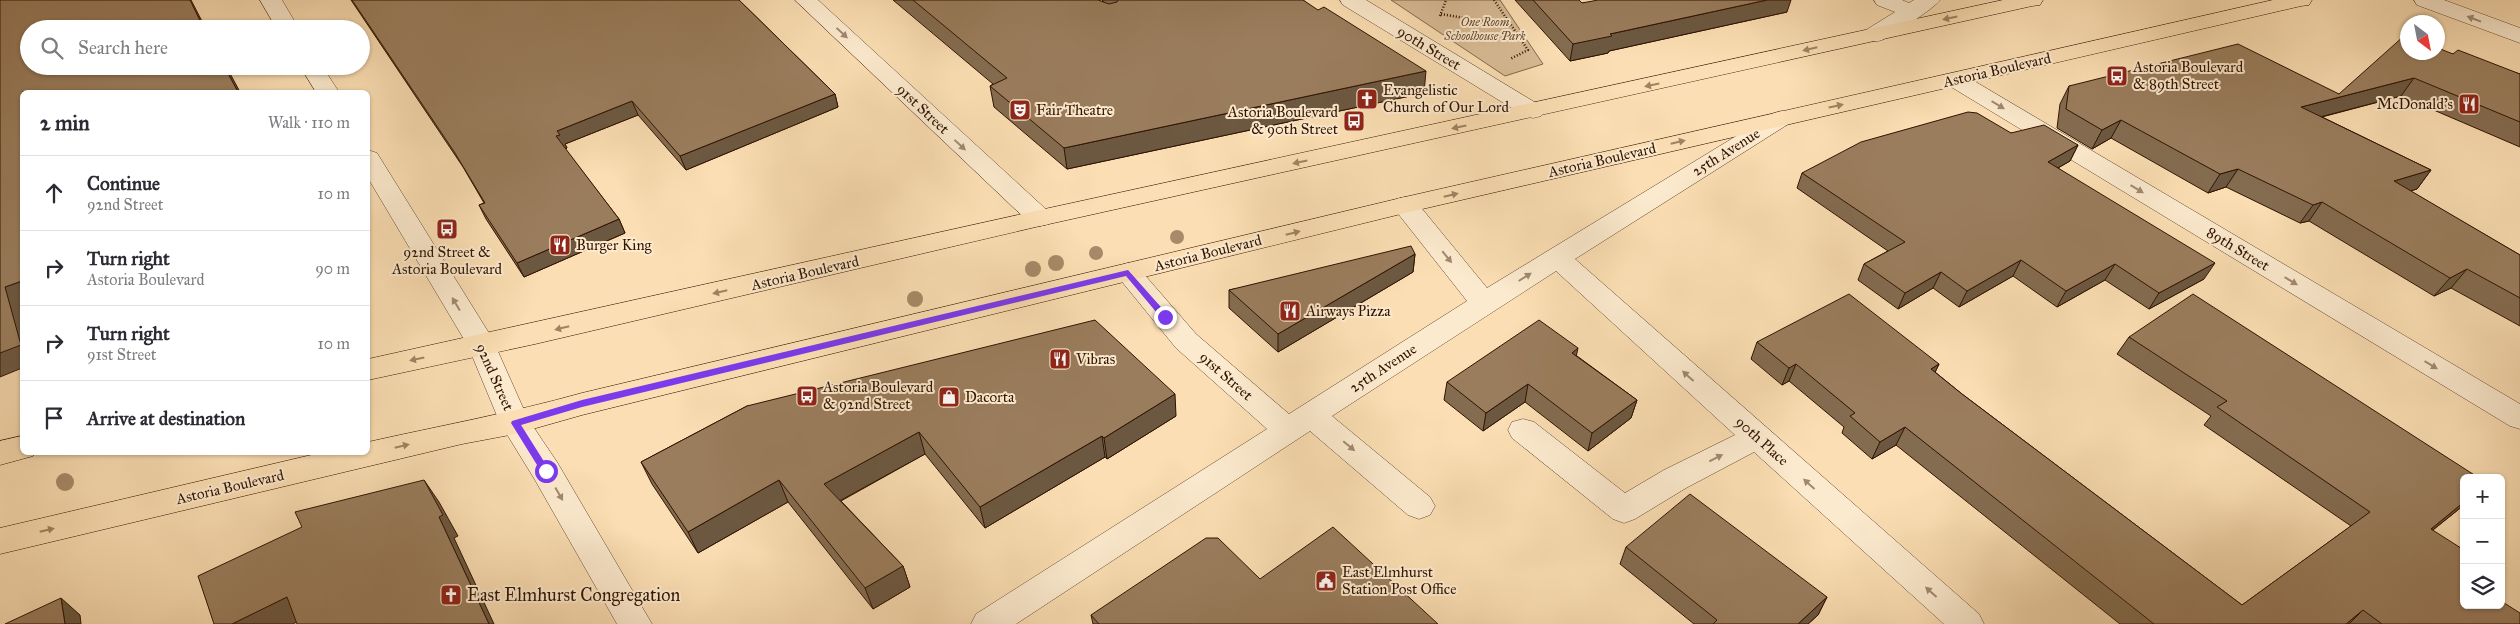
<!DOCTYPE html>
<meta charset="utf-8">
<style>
:root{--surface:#fff;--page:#f7f7f7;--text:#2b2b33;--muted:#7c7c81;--line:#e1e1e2}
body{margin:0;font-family:"IM FELL Great Primer",serif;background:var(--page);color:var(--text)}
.controls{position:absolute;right:15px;bottom:15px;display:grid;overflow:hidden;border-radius:8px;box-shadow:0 1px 4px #0004}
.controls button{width:45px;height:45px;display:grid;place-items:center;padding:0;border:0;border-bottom:1px solid var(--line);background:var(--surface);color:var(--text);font:25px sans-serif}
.compass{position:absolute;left:2400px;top:15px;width:45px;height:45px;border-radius:50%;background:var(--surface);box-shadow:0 1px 4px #0004;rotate:148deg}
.stop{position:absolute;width:15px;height:15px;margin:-11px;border:4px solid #7c3aed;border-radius:50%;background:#fff}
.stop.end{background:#7c3aed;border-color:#fff;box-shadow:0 1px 5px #0008}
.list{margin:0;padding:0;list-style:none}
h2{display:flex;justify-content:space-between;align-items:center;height:65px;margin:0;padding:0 20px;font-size:21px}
h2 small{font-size:16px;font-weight:400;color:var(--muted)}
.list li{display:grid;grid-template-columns:32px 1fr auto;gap:15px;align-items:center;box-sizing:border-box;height:75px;padding:0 20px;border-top:1px solid var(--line)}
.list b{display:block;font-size:19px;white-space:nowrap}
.list p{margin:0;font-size:16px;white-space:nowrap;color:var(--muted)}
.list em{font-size:16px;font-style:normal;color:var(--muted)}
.icon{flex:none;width:28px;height:28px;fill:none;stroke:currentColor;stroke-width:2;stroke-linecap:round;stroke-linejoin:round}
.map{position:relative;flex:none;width:2520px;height:624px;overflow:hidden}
.search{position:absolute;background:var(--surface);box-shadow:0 1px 4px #0004;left:20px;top:20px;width:350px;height:55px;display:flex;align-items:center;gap:12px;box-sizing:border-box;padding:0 18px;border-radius:28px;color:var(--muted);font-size:19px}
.panel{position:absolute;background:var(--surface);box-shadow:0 1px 4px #0004;left:20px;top:90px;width:350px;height:365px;border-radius:8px}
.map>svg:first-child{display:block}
</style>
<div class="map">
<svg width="2520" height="624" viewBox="0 0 2520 624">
<rect width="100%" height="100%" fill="#fbdeb3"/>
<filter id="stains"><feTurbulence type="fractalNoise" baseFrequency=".004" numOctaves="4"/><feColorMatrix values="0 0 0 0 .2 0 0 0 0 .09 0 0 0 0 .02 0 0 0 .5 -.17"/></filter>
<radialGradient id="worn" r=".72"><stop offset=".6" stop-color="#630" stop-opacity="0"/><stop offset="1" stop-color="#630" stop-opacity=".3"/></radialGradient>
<path fill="#d8bb95" stroke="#84674a" d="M1391 0H1500L1543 64 1505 76Z"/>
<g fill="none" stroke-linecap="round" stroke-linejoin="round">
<g stroke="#63462d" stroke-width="1">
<path id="minor" d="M260 0H282L299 29H277Z
M795 0H818L1049 212 1053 218 1049 224 1040 226 1031 224Z
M1340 0H1366L1541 106 1545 111 1541 116 1533 118 1525 116 1343 5Z
M1874 0H1902L1909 3 1914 0H1940C1934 9 1892 35 1882 40 1876 42 1872 41 1866 40L1863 35 1866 30 1895 12 1877 5Z
M2414 0H2444L2520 28V43L2417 5Z
M300 66H322L339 92H316Z
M1956 73 1964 75 2520 404V429L2510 426 1948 85 1945 80 1948 75Z
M1782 111 1790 113 1794 118 1790 123 1575 259 1979 614 1984 624H1944L1754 452 1686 488 1635 519 1624 523 1613 519 1512 438 1508 430 1512 422 1523 419 1534 422 1625 493 1664 470 1735 435 1556 271 1332 416 1430 497 1435 506 1430 515 1419 519 1408 515 1310 431 1016 624H971L976 614 1267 429 1176 348 1119 278 1115 272 1119 266 1128 263 1137 266 1196 334 1289 414 1467 301 1396 211 1392 205 1396 199 1405 197 1414 199 1487 288 1774 113Z
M368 150 377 153 492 338 528 419 557 462 652 624H617L535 480 500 423 468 346 368 178Z"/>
</g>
<g stroke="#301300" stroke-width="1">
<path id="major" d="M2003 0H2043L2040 5 2032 6 1040 226 535 344 368 380V359L1040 210Z
M2273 0H2312L2309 5 2301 6 1405 213 582 415 515 434 462 444 0 554V528L324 452H368V442C439 426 511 413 582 393L1405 197Z
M22 436V452H35L33 456 0 465V441Z"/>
</g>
<path stroke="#301300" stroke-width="2.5" stroke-dasharray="1 2" stroke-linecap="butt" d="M1494 0 1528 50 1510 59
M1441 14 1511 26
M1440 16 1446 0"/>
<use href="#minor" fill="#fceace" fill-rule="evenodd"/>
<use href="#major" fill="#fbdeb3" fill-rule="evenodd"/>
</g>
<g fill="#a78a69">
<circle cx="1177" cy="237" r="7"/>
<circle cx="1096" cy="253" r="7"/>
<circle cx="1056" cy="263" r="8"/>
<circle cx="1033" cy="269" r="8"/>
<circle cx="915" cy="299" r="8"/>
<circle cx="65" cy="482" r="9"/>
</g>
<path fill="#846c50" stroke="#301300" d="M351 0H739L835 94 838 107 686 170 638 115 565 144 567 148 565 149 619 219 625 233 524 277 486 219 479 205 484 203 463 167Z
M893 0H1098L1104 2 1102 0H1303L1424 93 1067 169 994 107 990 86 993 84Z
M1515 0H1579L1582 3 1787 12 1609 51 1608 53 1570 61Z
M2453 54 2520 74V147L2401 96 2322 117 2431 170 2417 189 2410 191 2520 255V326L2451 288 2434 296 2309 221 2300 223 2226 187 2208 193 2111 138 2092 149 2057 128 2060 104 2069 86 2339 94Z
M2011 133 2078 145 2070 161 2058 168 2204 279 2149 309 2105 280 2057 307 2013 276 1959 307 1933 288 1898 309 1858 280 1864 264 1888 251 1797 188 1802 173Z
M1415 254 1413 272 1278 352 1229 308V290Z
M2129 337 2464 478V505L2433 530 2464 605 2520 624H2120L1896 445 1872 459 1842 433 1844 427 1789 381 1782 385 1751 359 1757 342 1939 364 1935 372 1962 394 2242 605 2351 526 2204 425 2211 416 2117 354Z
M1577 356 1637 400 1631 418 1588 451 1525 402 1483 431 1444 400 1447 382Z
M747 406 1176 416 1107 459 1105 457 985 528 925 454 841 501 903 566 910 587 873 609 788 502 698 553 652 484 641 462Z
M1626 547 1827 597 1818 615 1808 624H1694L1620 564Z
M1091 615 1438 624H1093Z"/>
<path fill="#6c5841" stroke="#301300" d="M190 0H191L206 29H204Z
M1767 0H1791L1787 12 1609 51 1608 53 1570 61 1573 44 1610 34Z
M224 66H226L240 92H238Z
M1426 71 1424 93 1067 169 1064 148Z
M2414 78 2401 96 2289 125 2301 107Z
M835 94 838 107 686 170 680 156Z
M632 101 638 115 565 144 567 148 562 150 556 136 557 131Z
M2121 120 2111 138 2092 149 2102 130Z
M2078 145 2070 161 2040 178 2048 162Z
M2238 169 2226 187 2208 193 2220 174Z
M2431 170 2417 189 2380 200 2394 181Z
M2322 202 2309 221 2300 223 2313 205Z
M619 219 625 233 524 277 517 263Z
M1415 254 1413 272 1278 352V334Z
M2021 260 2013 276 1959 307 1967 291Z
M2215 263 2204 279 2149 309 2159 293Z
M2115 264 2105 280 2057 307 2066 291Z
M2467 269 2451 288 2434 296 2450 278Z
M1941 272 1933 288 1898 309 1905 293Z
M22 281V304H21L22 310V368L0 377V353L5 287Z
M1578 348 1574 367 1572 353Z
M1796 364 1789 381 1782 385 1789 368Z
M1939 364 1931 381V369Z
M1528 384 1525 402 1483 431 1486 413Z
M1175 394 1176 416 1107 459 1104 438Z
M1637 400 1631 418 1588 451 1592 433Z
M1905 427 1896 445 1872 459 1880 442Z
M919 432 925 454 832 505 824 484Z
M1102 436 1105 457 985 528 980 507Z
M424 480 439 502 458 536 454 538 494 624H489L439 517Z
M779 480 788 502 698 553 688 532Z
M2464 502V505L2414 545 2431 529Z
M903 566 910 587 873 609 865 588Z
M287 597 306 617 293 624H232Z
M1827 597 1818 615 1808 624H1798Z
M61 598 80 615 81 624H65Z
M2363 610 2349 624H2346Z"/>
<path fill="#9a7d5d" stroke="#301300" d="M0 0H190L204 29H29V66H224L238 92H22V281L5 287 21 345 0 353Z
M352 0H739L835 94 680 156 632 101 557 131 560 135 556 136 619 219 517 263 479 205 485 203 455 153Z
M913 0H1098L1109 4 1117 2 1118 0H1303L1318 10 1324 7 1426 71 1064 148 990 86 1007 78Z
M1533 0H1579L1582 3 1598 0H1767L1610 34 1612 36 1573 44Z
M2405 35 2408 36V52H2438V48L2453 54 2458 50 2520 74V122L2414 78 2301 107 2431 170 2394 181 2520 255V298L2467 269 2450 278 2322 202 2313 205 2238 169 2220 174 2121 120 2102 130 2066 109 2069 86 2238 44 2339 94Z
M1968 112 1977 113 2011 133 2044 125 2078 145 2048 162 2215 263 2159 293 2115 264 2066 291 2021 260 1967 291 1941 272 1905 293 1864 264 1905 242 1802 173 1861 142Z
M1411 246 1415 254 1278 334 1229 290Z
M1849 294 1939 364 1931 369 1962 394 2242 605 2370 512 2217 407 2227 401 2129 337 2193 294 2479 478H2464V502L2431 529 2464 550V605H2501V601L2520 613V624H2382L2363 610 2346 624H2154L1905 427 1880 442 1850 416 1855 413 1796 364 1789 368 1757 342Z
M1095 320 1175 394 1104 438 1102 436 980 507 919 432 824 484 903 566 865 588 779 480 688 532 641 462 747 406Z
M1539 320 1578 348 1572 353 1637 400 1592 433 1528 384 1486 413 1447 382Z
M424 480 443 515 439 517 489 624H297L287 597 232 624H214L198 576 302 527 295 512Z
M1690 494 1827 597 1798 624H1713L1717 620 1626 547Z
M1333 527 1438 624H1099L1091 615 1206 538H1218L1260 579Z
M61 598 65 624H5Z"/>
<defs><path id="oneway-solid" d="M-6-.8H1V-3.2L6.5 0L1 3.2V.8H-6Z" transform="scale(1.25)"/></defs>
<g fill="#a08362">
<use href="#oneway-solid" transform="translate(1950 18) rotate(168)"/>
<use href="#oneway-solid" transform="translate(1810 49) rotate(167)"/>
<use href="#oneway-solid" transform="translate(1652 85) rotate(168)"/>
<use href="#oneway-solid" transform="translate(1836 106) rotate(-12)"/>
<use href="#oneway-solid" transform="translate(1459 127) rotate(168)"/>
<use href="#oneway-solid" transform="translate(1678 142) rotate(-13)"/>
<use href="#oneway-solid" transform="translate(1300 162) rotate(168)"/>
<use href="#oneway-solid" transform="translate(1451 195) rotate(-13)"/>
<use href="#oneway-solid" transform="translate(1293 233) rotate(-14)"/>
<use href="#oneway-solid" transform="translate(720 292) rotate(167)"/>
<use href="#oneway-solid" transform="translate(562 328) rotate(166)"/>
<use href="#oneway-solid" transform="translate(417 359) rotate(168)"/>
<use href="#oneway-solid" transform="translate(402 446) rotate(-13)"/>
<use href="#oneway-solid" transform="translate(47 530) rotate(-13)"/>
</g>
<g fill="#a08971">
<use href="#oneway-solid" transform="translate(2474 19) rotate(-159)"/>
<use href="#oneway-solid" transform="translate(842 33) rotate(43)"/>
<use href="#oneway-solid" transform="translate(1998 105) rotate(31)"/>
<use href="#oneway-solid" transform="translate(960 145) rotate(43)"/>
<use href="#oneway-solid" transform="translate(2137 189) rotate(31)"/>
<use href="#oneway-solid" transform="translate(1447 257) rotate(51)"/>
<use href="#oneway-solid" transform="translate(1525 277) rotate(-32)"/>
<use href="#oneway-solid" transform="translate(2291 281) rotate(31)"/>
<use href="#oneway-solid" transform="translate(456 304) rotate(-121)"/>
<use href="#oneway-solid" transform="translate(2431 365) rotate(31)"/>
<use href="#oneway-solid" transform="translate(1688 376) rotate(-138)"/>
<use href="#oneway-solid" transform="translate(1349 446) rotate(40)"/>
<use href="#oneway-solid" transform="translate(1716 458) rotate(-27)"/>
<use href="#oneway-solid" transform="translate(1809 484) rotate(-138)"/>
<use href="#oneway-solid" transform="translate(559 494) rotate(60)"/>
<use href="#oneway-solid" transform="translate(1931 592) rotate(-138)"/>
</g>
<path fill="#7c3aed" d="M1128 270 1168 315V319H1162L1126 276 582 407 521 425 550 471 546 474 542 473 511 423 512 421 582 400Z"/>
<defs>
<g id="bus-square" transform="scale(1.125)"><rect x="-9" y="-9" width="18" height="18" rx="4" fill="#8f2418" stroke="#fceace"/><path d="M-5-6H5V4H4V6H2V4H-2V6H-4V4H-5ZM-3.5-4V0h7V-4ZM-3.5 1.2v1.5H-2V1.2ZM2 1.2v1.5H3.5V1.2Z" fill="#fff"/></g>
<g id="church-square" transform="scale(1.125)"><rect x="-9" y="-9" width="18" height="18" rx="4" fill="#8f2418" stroke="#fceace"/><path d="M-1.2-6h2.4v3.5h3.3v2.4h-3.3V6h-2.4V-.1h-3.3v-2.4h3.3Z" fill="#fff"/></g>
<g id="restaurant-square" transform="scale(1.125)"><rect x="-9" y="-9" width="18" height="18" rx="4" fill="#8f2418" stroke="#fceace"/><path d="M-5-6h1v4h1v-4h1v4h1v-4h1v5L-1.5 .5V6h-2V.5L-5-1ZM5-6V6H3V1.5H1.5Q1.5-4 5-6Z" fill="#fff"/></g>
<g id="theatre-square" transform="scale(1.125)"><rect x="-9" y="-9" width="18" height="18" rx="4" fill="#8f2418" stroke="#fceace"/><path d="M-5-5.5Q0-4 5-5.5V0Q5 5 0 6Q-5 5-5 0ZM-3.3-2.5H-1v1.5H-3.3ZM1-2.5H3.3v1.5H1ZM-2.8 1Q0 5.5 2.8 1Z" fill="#fff"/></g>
<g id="shop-square" transform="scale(1.125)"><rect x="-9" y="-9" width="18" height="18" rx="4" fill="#8f2418" stroke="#fceace"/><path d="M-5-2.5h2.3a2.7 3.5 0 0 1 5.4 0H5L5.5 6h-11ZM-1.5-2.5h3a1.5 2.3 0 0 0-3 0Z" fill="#fff"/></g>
<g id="civic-square" transform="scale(1.125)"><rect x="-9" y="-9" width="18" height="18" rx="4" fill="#8f2418" stroke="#fceace"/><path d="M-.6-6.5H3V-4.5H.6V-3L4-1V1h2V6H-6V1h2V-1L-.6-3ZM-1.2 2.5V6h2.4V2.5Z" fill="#fff"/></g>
</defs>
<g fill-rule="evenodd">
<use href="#bus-square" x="2117" y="76"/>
<use href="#church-square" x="1367" y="99"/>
<use href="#restaurant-square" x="2469" y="104"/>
<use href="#theatre-square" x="1020" y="110"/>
<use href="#bus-square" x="1354" y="121"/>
<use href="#bus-square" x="447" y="229"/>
<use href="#restaurant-square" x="560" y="245"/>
<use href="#restaurant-square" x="1290" y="311"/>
<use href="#restaurant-square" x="1060" y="359"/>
<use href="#bus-square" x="807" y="396"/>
<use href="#shop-square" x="949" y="397"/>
<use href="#civic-square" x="1326" y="581"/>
<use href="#church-square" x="451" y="595"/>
</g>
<g text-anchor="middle" stroke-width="4" stroke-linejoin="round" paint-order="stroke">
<g font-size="12" font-style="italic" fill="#62452d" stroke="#fceace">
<text x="1485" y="26">One Room<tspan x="1485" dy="14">Schoolhouse Park</tspan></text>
</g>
<g font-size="15" fill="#301300" stroke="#fceace">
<text transform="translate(1429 48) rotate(31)" y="5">90th Street</text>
<text transform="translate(1997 70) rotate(-13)" y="5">Astoria Boulevard</text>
<text transform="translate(923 109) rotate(43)" y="5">91st Street</text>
<text transform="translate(1726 152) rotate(-32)" y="5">25th Avenue</text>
<text transform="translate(1602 160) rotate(-13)" y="5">Astoria Boulevard</text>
<text transform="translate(2238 249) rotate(31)" y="5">89th Street</text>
<text transform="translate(1208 253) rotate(-14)" y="5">Astoria Boulevard</text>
<text transform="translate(805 273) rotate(-13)" y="5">Astoria Boulevard</text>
<text transform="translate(1383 368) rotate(-33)" y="5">25th Avenue</text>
<text transform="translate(1226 376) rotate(41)" y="5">91st Street</text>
<text transform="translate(495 377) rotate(66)" y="5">92nd Street</text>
<text transform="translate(1762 441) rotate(42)" y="5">90th Place</text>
<text transform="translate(230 487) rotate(-13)" y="5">Astoria Boulevard</text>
</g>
<g font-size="15" fill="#301300" stroke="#fceace" text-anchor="start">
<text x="2133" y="72">Astoria Boulevard<tspan x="2133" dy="17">&amp; 89th Street</tspan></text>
<text x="1383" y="95">Evangelistic<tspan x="1383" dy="17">Church of Our Lord</tspan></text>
<text x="2453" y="109" text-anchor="end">McDonald's</text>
<text x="1036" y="115">Fair Theatre</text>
<text x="1338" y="117" text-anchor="end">Astoria Boulevard<tspan x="1338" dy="17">&amp; 90th Street</tspan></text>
<text x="576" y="250">Burger King</text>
<text x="447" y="257" text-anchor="middle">92nd Street &amp;<tspan x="447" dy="17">Astoria Boulevard</tspan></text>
<text x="1306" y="316">Airways Pizza</text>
<text x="1076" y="364">Vibras</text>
<text x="823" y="392">Astoria Boulevard<tspan x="823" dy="17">&amp; 92nd Street</tspan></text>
<text x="965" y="402">Dacorta</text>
<text x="1342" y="577">East Elmhurst<tspan x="1342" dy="17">Station Post Office</tspan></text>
</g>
<g font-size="18" fill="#301300" stroke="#fceace" text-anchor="start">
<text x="467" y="601">East Elmhurst Congregation</text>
</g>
</g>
<rect width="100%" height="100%" filter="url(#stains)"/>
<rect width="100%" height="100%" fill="url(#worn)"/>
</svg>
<div class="controls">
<button>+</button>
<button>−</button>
<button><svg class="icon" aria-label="layers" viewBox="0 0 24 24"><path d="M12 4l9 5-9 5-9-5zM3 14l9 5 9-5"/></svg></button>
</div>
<svg class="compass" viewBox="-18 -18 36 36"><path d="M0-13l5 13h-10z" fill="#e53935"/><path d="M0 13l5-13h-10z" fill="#7c7c81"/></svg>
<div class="stop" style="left:546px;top:471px"></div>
<div class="stop end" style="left:1165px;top:317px"></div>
<div class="search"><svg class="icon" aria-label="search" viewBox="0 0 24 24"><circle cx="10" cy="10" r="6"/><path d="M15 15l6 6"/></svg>Search here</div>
<section class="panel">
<h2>2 min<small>Walk · 110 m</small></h2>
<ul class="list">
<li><svg class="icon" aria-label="ahead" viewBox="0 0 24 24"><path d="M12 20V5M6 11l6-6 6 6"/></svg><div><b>Continue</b><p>92nd Street</p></div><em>10 m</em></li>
<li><svg class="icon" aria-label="right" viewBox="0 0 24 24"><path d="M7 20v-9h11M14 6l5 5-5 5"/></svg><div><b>Turn right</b><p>Astoria Boulevard</p></div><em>90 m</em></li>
<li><svg class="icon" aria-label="right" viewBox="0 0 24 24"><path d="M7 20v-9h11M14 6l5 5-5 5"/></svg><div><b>Turn right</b><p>91st Street</p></div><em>10 m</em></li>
<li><svg class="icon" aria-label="arrive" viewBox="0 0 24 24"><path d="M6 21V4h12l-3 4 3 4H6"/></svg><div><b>Arrive at destination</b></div></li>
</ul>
</section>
</div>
